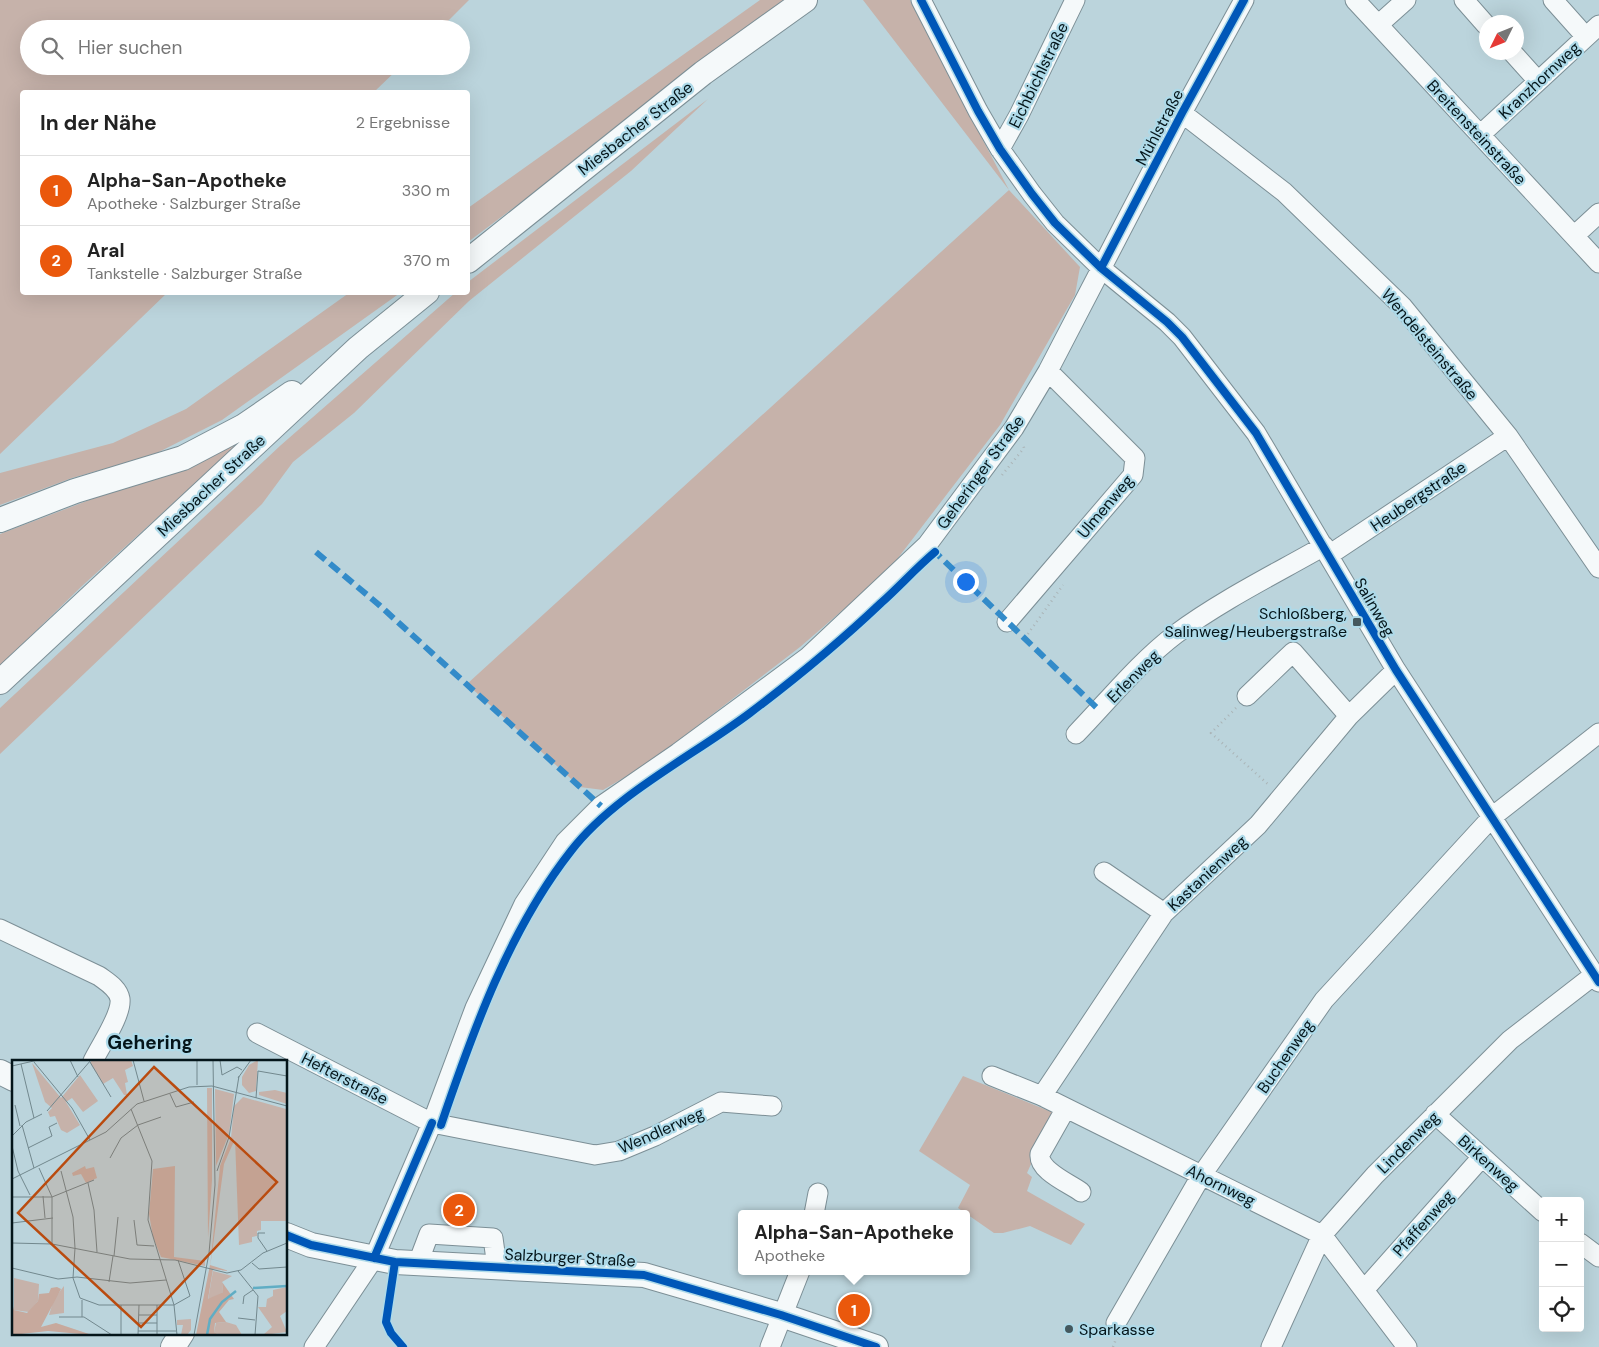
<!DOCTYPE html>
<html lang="de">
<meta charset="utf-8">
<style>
:root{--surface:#fff;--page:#f2f2f2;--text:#222;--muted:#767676;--line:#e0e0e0;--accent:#ea580c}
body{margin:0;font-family:"DM Sans",sans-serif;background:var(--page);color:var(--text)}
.controls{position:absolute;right:15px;bottom:15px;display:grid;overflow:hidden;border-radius:5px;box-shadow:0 5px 20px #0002}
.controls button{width:45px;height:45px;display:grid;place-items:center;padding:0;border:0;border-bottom:1px solid var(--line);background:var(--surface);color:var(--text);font:25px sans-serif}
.compass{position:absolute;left:1479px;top:15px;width:45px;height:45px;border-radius:50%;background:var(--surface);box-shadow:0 5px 20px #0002;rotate:227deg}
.you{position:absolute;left:965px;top:581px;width:18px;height:18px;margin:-12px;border:4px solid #fff;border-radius:50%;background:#1a73e8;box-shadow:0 0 0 8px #1a73e833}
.badge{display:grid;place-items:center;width:32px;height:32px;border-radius:50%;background:var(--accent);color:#fff;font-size:16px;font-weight:700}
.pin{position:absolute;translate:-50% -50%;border:2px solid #fff;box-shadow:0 1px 5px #0006}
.popup{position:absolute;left:738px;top:1210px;width:232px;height:65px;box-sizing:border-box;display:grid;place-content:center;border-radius:5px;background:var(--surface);filter:drop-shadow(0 1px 4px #0005);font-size:16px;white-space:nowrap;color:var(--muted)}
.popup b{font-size:19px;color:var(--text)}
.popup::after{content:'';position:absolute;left:50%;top:100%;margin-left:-10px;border:10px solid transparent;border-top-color:var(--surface)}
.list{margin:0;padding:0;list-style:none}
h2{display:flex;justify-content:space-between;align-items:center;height:65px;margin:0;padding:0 20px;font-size:21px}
h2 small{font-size:16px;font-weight:400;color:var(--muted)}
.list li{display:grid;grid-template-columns:32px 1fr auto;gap:15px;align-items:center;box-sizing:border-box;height:70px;padding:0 20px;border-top:1px solid var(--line)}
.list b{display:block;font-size:19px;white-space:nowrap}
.list p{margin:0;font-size:16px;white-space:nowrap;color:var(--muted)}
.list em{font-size:16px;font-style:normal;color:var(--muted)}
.icon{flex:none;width:28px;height:28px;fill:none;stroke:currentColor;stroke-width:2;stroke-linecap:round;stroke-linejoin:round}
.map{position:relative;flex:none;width:1599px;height:1347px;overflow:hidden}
.search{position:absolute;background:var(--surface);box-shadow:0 5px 20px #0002;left:20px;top:20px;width:450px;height:55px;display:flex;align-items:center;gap:12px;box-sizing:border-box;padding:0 18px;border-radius:28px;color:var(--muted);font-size:19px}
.panel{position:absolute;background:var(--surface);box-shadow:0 5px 20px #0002;left:20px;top:90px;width:450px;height:205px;border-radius:5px}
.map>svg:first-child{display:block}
</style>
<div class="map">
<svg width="1599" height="1347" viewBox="0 0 1599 1347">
<rect width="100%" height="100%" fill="#bbd4dc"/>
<path fill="#c6b2aa" d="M0 0H469L440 29H29V66H401L374 92H22V292L167 293 0 454Z
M760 0H791L468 242V208Z
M863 0H910L1009 190 1080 267 1075 295 1000 425 888 571 800 647 649 763 603 790 580 787 467 684 1009 190Z
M708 99 631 171 469 301 354 413 293 462 262 504 0 754V708L281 445 455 293 468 292V282Z
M349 293H400L222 420 153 455 72 478 0 505V473L113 443 186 409Z
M240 438 233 449 82 586 0 666V534L147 478Z
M963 1076 1054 1113 1027 1173 1032 1177 1027 1191 1085 1224 1071 1245 1030 1226 1003 1233H994L958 1208 970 1185 919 1151Z"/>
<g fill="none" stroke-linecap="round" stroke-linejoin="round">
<g stroke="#7c8f96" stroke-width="21">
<path id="minor" d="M921 0 978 111 1000 149 1032 194 1055 223 1101 268 1167 322 1182 337 1256 433 1396 670 1599 982
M1355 0 1599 263
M1464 0 1486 25
M1553 0 1586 37
M1378 25 1406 0
M1512 52 1538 81
M1182 113 1284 192 1402 306 1508 436 1599 568
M1480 135 1599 25
M1000 149 1019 115 1075 0
M1574 236 1599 213
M1329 555 1508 436
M1007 622 1133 475 1135 458 1048 371
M1247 696 1293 652 1349 716
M1076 734C1108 701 1139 662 1176 634 1222 600 1275 574 1324 546
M1104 872 1164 913
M0 929 99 976C107 982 118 988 120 999 122 1015 100 1046 93 1061
M257 1033 432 1123 595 1155 619 1151 655 1136 721 1102 772 1106
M992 1076 1042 1096 1322 1235 1407 1347
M1042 1096 1164 913 1258 825 1349 716 1396 670
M1066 1108 1040 1154C1038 1171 1069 1183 1081 1192
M1435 1114 1543 1212
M814 1214 818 1193
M1580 1243 1599 1257
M418 1263 429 1234 493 1238 497 1267
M1364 1290 1482 1157
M1116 1323 1201 1176 1324 1000 1492 817 1599 733
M314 1347 374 1258 432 1123 475 1008 524 904 565 842 601 806 678 753 808 657 927 545 1014 428 1048 371 1182 113 1244 0
M770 1347 800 1271
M1271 1347 1322 1235 1375 1175 1510 1040 1594 975"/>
</g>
<g stroke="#7c8f96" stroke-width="26">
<path id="major" d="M468 261 703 73 805 0
M0 520 75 491 183 458 244 426 292 393
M0 682 358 348 427 292
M0 1072 14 1079
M286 1235 311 1245 395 1262 644 1275 781 1315 876 1347
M173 1347 182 1333"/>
</g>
<path stroke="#aab4b7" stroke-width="2.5" stroke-dasharray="1 4" stroke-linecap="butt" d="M1002 475 1024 448 1023 443
M1025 638 1063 585
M1236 708 1211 733 1270 786
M1113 1347 1116 1339"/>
<use href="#minor" stroke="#f5f9fa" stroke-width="19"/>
<use href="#major" stroke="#f5f9fa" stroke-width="24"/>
<path stroke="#338bc9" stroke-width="6" stroke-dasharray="12 6" stroke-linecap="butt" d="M316 552 378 604 601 806
M932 555 935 552 1099 710"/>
<g stroke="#aedae9" stroke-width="11">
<path id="cycleway" d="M921 0 978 111 1000 149 1032 194 1055 223 1101 268 1167 322 1182 337 1256 433 1396 670 1599 982
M1101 268 1182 113 1244 0
M441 1125C473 1031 509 930 571 851 614 795 693 756 750 713 795 679 840 642 881 603 900 586 916 568 935 552
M286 1235 311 1245 395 1262 644 1275 781 1315 876 1347
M374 1258 432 1123
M395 1262 386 1322 391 1333 403 1347"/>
</g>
<use href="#cycleway" stroke="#0057b8" stroke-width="8"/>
</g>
<g fill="#44585e" stroke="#aedae9" stroke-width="2">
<rect x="1352" y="617" width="10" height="10" rx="2.5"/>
<circle cx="1069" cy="1329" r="5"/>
</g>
<g text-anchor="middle" stroke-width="4.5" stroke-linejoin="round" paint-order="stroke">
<g font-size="16" fill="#04151a" stroke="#aedae9">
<text transform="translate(1038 75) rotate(-64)" y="6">Eichbichlstraße</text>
<text transform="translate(1539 80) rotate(-43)" y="6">Kranzhornweg</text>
<text transform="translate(1159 127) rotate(-62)" y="6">Mühlstraße</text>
<text transform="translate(635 128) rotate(-38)" y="6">Miesbacher Straße</text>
<text transform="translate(1477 132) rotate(47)" y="6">Breitensteinstraße</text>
<text transform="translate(1430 344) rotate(50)" y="6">Wendelsteinstraße</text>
<text transform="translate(980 472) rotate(-54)" y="6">Geheringer Straße</text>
<text transform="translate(211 485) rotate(-43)" y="6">Miesbacher Straße</text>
<text transform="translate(1418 496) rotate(-34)" y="6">Heubergstraße</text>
<text transform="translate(1105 506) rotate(-50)" y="6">Ulmenweg</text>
<text transform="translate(1375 607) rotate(60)" y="6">Salinweg</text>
<text transform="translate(1133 676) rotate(-45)" y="6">Erlenweg</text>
<text transform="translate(1207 873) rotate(-43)" y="6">Kastanienweg</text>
<text transform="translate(1285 1056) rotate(-55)" y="6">Buchenweg</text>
<text transform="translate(345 1078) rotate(27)" y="6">Hefterstraße</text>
<text transform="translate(661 1130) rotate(-24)" y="6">Wendlerweg</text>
<text transform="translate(1408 1142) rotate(-45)" y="6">Lindenweg</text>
<text transform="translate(1489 1163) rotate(42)" y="6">Birkenweg</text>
<text transform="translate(1221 1185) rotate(26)" y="6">Ahornweg</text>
<text transform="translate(1423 1223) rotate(-48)" y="6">Pfaffenweg</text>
<text transform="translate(570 1257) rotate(3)" y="6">Salzburger Straße</text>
</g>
<g font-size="16" fill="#04151a" stroke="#aedae9" text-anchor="end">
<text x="1347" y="619">Schloßberg,<tspan x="1347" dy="18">Salinweg/Heubergstraße</tspan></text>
<text x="1079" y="1335" text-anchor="start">Sparkasse</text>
</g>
<g font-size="19" font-weight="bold" fill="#04151a" stroke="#aedae9">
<text x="150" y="1049">Gehering</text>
</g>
</g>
<g transform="translate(12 1060)">
<rect width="275" height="275" fill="#bbd4dc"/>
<path d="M80 0H119L121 6 113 10 116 22 113 23 115 35H112L101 18 91 24 78 3ZM246 0 244 31 237 33 230 25V17L237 5ZM20 3 49 38 68 15 86 41 71 52 60 38 54 42 68 65 55 73 49 70 43 56 38 57 36 52 40 48 33 42ZM195 28H200V120L196 178ZM203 29 222 34 217 74 204 106ZM263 30 275 33V44L247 35V32ZM231 37 274 49 275 161H249V170L245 171V176L240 177V182L227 185 223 79 212 104 198 208 208 106 219 78 222 46ZM73 106 74 109 82 107 85 118 74 123 69 114 61 116 60 113ZM163 106 162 197 193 201V206L149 197 141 177 137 154 141 109ZM201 211 220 216 210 222 211 232 196 240ZM2 218 27 224 26 241 17 252 2 250ZM52 226V253L37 255 42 239ZM275 227V251L268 256 275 272 251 275 260 267 246 247H254L255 239 261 236V230ZM179 259V270L175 275H169L171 265H165V260ZM214 262 224 265 230 275H208L202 272 204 263Z" fill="#c6b2aa"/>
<path d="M198 205 217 211 201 209 196 239 211 232 210 222 222 239 217 240 207 252 214 262 203 263 202 272 208 275H184ZM45 227 49 229 29 267 44 263 80 275 36 271 0 275V243L2 250 15 253 26 241 27 234 37 233 39 228Z" fill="#c7a99d"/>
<path fill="none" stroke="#60adc4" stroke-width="2.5" d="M241 228 275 226M195 275 198 259 210 242 224 231"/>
<path fill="none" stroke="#72888e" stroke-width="1" d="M58 0 66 17M121 0 132 41M208 0 210 15 225 7 230 10M22 2 60 48 78 80M78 2 99 37M9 4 22 58M0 6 26 0M226 18 239 0M185 25V0M158 34 164 47 182 42M244 38 246 11 275 16M3 45 8 66M119 49 140 101 136 160 162 245 165 275M35 51 79 0M10 65 22 108M0 76 14 62 30 54M0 86 6 111 18 135M16 88 40 76 37 67 45 63M98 98 109 78 126 65 149 57M27 108 40 137V184M49 111 61 157 63 188 61 218 68 238 87 245H162L178 236 166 200M205 111 217 77 227 16M0 119 94 72 125 44 177 27 200 26 275 46M76 123 82 150 85 192M31 136 33 158M0 137H40L82 120M122 160 125 185 142 186M0 163 41 158M253 173H246V178L255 191M0 183 40 184 118 199 163 200 215 213 229 210 251 193 275 183M102 196 106 157M240 203 247 209 275 207M0 208 46 219 65 217 118 223 154 220M226 211 246 236 243 275M97 222 101 196M231 244 232 236 241 230M127 255H145M47 257H72L100 275M70 257V240M226 258 243 260M127 263H145M126 271H164M109 275V245M126 275 127 245M145 275V245M182 275 197 193 203 125 201 0"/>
<path fill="#ba4b0f" fill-opacity="0.15" stroke="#ba4b0f" stroke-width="2.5" d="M142 7 265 122 129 267 6 153Z"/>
<rect width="275" height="275" fill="none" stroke="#04151a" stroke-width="2.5"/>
</g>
</svg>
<div class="controls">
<button>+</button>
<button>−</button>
<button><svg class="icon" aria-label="locate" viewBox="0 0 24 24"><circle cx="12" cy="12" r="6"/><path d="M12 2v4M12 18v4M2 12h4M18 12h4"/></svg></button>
</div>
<svg class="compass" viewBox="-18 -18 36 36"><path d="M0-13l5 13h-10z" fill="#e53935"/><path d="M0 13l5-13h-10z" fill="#767676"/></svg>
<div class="you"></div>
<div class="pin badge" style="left:854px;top:1310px">1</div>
<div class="popup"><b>Alpha-San-Apotheke</b>Apotheke</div>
<div class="pin badge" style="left:459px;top:1210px">2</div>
<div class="search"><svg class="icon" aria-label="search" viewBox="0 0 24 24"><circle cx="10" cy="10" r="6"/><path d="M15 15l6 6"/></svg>Hier suchen</div>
<section class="panel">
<h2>In der Nähe<small>2 Ergebnisse</small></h2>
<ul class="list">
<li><span class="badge">1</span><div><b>Alpha-San-Apotheke</b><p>Apotheke · Salzburger Straße</p></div><em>330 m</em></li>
<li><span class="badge">2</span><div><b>Aral</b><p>Tankstelle · Salzburger Straße</p></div><em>370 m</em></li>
</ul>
</section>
</div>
